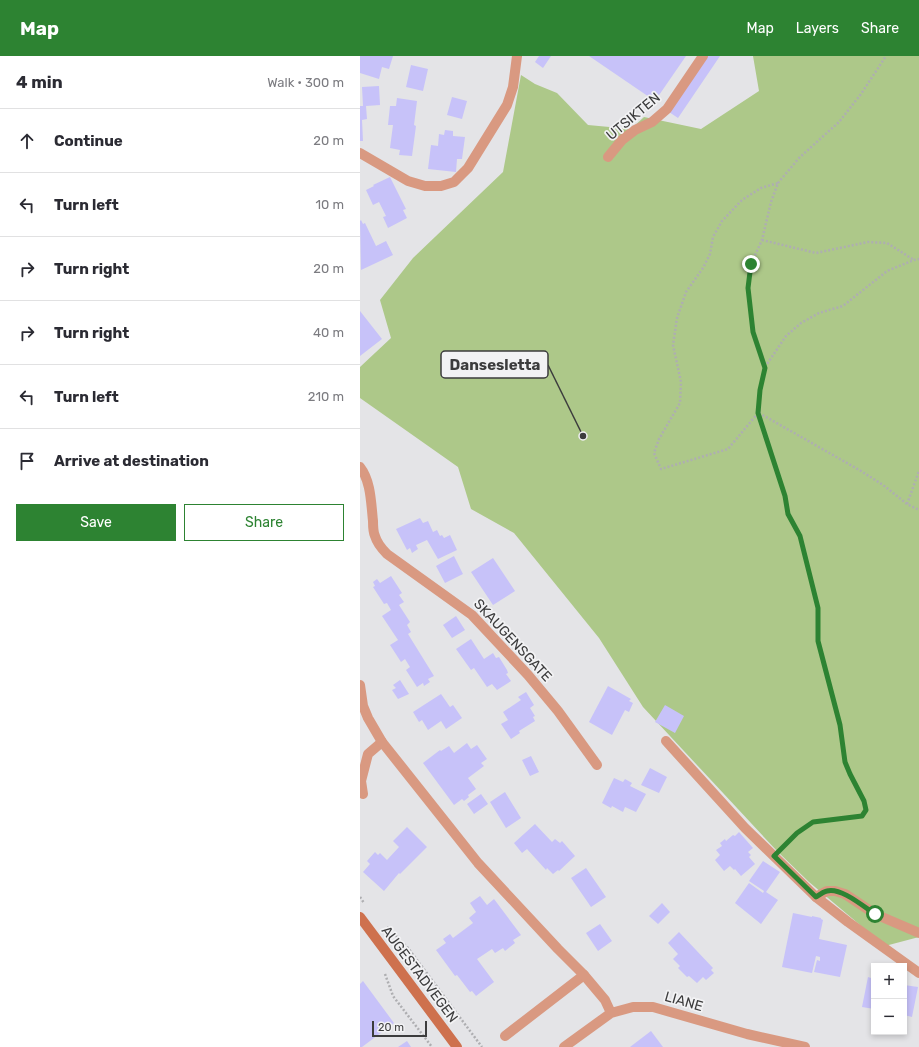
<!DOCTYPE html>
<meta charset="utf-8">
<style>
:root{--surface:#fff;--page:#f2f2f3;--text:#2b2b33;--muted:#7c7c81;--line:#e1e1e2;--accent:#2d8332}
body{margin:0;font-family:Rubik,sans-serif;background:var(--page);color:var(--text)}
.controls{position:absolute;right:12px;bottom:12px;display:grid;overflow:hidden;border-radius:0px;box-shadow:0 2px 6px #0003}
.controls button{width:36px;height:36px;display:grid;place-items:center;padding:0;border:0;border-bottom:1px solid var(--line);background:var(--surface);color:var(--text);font:20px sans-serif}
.scale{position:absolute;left:12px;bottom:10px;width:55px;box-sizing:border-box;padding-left:4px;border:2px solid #3c3c3d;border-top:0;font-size:11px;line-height:14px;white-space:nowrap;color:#3c3c3d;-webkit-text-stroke:3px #f2f2f4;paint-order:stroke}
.stop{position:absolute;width:12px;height:12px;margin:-9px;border:3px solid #2d8332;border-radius:50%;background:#fff}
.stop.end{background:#2d8332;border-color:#fff;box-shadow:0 1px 4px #0008}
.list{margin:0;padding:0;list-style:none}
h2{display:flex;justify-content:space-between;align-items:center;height:52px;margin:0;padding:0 16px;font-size:17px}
h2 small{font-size:13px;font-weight:400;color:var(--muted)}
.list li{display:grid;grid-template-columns:26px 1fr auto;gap:12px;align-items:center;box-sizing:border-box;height:64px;padding:0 16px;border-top:1px solid var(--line)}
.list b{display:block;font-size:15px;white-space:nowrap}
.list em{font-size:13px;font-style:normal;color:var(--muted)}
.actions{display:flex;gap:8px;padding:12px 16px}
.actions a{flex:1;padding:9px 0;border:1px solid var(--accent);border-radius:0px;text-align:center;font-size:14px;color:var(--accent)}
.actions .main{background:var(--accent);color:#fff}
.icon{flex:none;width:22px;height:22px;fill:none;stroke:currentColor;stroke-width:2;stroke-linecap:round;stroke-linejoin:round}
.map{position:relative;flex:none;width:559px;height:991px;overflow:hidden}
header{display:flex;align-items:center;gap:24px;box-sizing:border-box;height:56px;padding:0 20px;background:var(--accent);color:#fff}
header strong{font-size:19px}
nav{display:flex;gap:22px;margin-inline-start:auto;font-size:14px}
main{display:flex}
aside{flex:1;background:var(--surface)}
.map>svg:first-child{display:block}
</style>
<header>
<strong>Map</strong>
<nav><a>Map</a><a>Layers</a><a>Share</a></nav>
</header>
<main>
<aside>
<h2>4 min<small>Walk · 300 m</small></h2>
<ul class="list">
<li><svg class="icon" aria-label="ahead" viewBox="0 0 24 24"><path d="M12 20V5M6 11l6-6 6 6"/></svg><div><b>Continue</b></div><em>20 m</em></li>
<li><svg class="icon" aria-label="left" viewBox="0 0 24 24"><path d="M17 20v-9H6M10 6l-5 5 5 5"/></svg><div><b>Turn left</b></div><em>10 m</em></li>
<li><svg class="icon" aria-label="right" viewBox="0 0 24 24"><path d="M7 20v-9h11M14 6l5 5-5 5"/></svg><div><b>Turn right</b></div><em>20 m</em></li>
<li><svg class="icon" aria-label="right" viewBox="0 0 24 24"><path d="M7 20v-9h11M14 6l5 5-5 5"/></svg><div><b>Turn right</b></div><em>40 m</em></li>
<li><svg class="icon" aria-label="left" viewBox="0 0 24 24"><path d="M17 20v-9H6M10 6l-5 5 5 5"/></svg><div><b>Turn left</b></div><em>210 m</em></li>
<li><svg class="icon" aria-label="arrive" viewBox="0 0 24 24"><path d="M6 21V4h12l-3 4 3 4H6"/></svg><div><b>Arrive at destination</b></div></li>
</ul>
<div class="actions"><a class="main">Save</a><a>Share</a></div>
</aside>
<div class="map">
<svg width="559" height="991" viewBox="0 0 559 991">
<rect width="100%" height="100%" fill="#e4e4e7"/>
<path fill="#adc889" d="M393 0H559V881L525 890 449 826 417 795 283 651 239 582 154 477 111 453 98 411 0 342V311L31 282 20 244 53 202 143 116 161 19 175 28 197 37 228 69 271 73 284 61 341 73 399 35Z"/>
<path fill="#c7c2f9" d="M0 0H33L29 13 22 11 19 23 0 17Z
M179 0H191L183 12 175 6Z
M229 0H326L295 45Z
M347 0H360L318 62 309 56Z
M51 9 68 13 63 35 46 31Z
M19 30 20 49 6 50 7 63 2 64 3 85H0V50H3L2 31Z
M92 41 107 45 102 63 87 59Z
M37 42 57 45 54 69 56 70 52 100 39 99 40 94 30 92 33 69H28L30 50H36Z
M85 74 93 75V80L105 81 102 103H97L96 116 68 113 71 89 78 90 79 78 84 79Z
M30 121 46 153 43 154 47 162 28 172 23 161 26 160 19 146 13 149 6 134 14 130 13 129Z
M1 164 3 168 5 167 16 190 26 185 33 199 1 214 0 165Z
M0 255 22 283 0 300Z
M60 462 63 467 68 465 73 476 77 474 80 480 82 479 84 482 90 479 97 494 78 503 67 484 56 489 58 493 52 497 50 492 47 494 36 473Z
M94 500 103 518 85 527 76 510Z
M133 502 155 535 133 549 111 516Z
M31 520 42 537 39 539 44 546 39 549 50 566 47 569 51 576 48 578 74 620 68 623 70 626 64 630 63 627 57 631 46 614 50 611 45 603 41 606 30 589 38 584 22 560 31 554 27 547 24 548 13 531 15 530 13 526 17 523 20 527Z
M96 560 105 574 92 582 83 569Z
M111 583 124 603 133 597 136 602 139 601 147 614 148 617 146 618 151 625 137 634 132 628 127 631 114 612 111 614 96 593Z
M40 624 49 638 38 643 32 634 36 632 33 629Z
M248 630 271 643 269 645 273 647 269 656 265 654 252 679 229 666Z
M166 636 174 649 170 652 175 660 173 661 175 665 159 675 160 677 151 683 141 668 148 664 143 656 161 644 158 641Z
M81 638 90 651 93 649 102 662 86 673 81 665 68 674 62 664 59 666 53 656Z
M305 649 324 660 315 677 295 666Z
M107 687 111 693 117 689 127 703 121 707 124 710 108 722 116 733 108 739 109 741 104 745 102 743 94 749 63 707 80 694 81 695 89 690 94 697Z
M171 700 179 716 170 720 162 704Z
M290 712 307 721 299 737 281 729Z
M254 722 263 726 265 723 272 727 270 730 286 738 276 756 265 751 263 756 252 750 251 752 242 747Z
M145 736 161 762 146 772 130 746Z
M121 738 128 748 114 758 107 748Z
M175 768 192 786 195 783 200 787 202 785 215 800 199 815 198 814 193 818 187 812 186 814 167 793 162 797 154 787Z
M47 771 67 791 40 818 39 817 24 835 3 816 10 808 7 805 15 796 18 799 20 797 27 804 39 791 33 785Z
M379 776 393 792 388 796 391 799 389 801 395 808 381 820 375 813 374 814 370 810 364 815 355 804 360 799 356 794 362 790 360 787 365 783 366 785 373 779 375 780Z
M403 805 420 816 406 836 418 844 401 868 375 847 389 827 403 837 404 835 389 825Z
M226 812 246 841 231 851 211 822Z
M120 840 127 849 134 843 161 879 153 884 155 887 145 895 143 892 135 897 132 893 117 903 134 926 116 940 112 935 110 936 97 919 95 920 76 894 86 887 83 883 90 878 93 882 113 867 109 862 116 856 110 847Z
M302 847 310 856 298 868 289 860Z
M433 857 452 861V860L461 862V863L463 864 459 883 487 889 480 921 454 916 457 904 460 905V901L456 900 452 917 422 911Z
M240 868 252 885 238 895 226 877Z
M319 876 353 912 351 914 354 917 346 924 343 921 337 927 329 920 327 921 318 912 320 910 313 903 318 898 308 887Z
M508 921 514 923V953L502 951Z
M3 925 34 967 2 991H0V928Z
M544 929 558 931 552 961 544 959Z
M291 975 303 991H270Z
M47 985 51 991H38Z"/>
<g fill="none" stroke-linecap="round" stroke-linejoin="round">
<path stroke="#aeaeb1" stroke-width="2.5" stroke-dasharray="2 2" stroke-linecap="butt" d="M402 184 456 197 508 186 527 187 554 204
M405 311 426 280 441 267 459 257 483 250 527 215 554 204 559 203
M398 357 368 393 301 413 294 397 299 383 320 347 321 326 313 289 317 262 326 236 343 212 350 198 353 181 362 165 382 144 401 132 418 127
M399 357 501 415 523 429 547 448 559 454
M547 448 559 415
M423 791 437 777 453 766 502 760 506 754 505 745 490 718 485 706 480 669 458 585V552L440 480 428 458 425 439 399 357 400 334 405 312 393 276 388 232 391 208 402 184 411 146 418 127 439 102 479 66 501 38 526 0
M0 841 4 847
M27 871 48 892 122 991
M25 918 33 940 72 991"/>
<path stroke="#d99981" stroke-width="10" d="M3 738 1 725 8 698 22 686
M456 841 467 835H475L485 838 515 858 559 877
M145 980 224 919"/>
<path stroke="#d99981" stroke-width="10" d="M0 97 48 125 65 130H81L94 126 108 112 147 49 153 31 157 0
M248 101 262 84 275 74 292 66 307 53 343 0
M0 411C11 425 11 447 13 465 13 470 13 476 15 480 17 487 22 493 27 498L112 559 168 619 198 655 237 709
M0 629 3 650 8 662 22 686 118 807 198 893 224 919 245 944 251 957
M306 685 385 772 456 841 488 866 559 917
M204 991 251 957 273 951H293L387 978 445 991"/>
<path stroke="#ce714e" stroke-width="10" d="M0 861 97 991"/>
</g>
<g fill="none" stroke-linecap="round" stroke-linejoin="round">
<path stroke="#2d8332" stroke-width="5" d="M391 208 388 232 393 276 405 312 400 334 398 357 425 440 428 458 440 480 458 552V585L480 669 485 706 490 718 504 745 506 754 502 760 453 766 437 777 414 800 456 841C459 839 463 836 467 835 481 831 504 851 515 858"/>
</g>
<g text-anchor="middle" stroke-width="3.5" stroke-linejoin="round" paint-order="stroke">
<g font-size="14" fill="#3c3c3d" stroke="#f2f2f4">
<text transform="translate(273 60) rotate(-40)" y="5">UTSIKTEN</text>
<text transform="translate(153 584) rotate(47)" y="5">SKAUGENSGATE</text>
<text transform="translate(60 918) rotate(53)" y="5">AUGESTADVEGEN</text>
<text transform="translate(324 945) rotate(16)" y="5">LIANE</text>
</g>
</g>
<path fill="none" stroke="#3c3c3d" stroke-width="1.5" d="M223 380L188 309"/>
<circle fill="#3c3c3d" stroke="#f2f2f4" stroke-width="1.5" cx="223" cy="380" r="4"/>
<rect fill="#f2f2f4" stroke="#3c3c3d" stroke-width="1.5" x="81" y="295" width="107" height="27" rx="4"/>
<g font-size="15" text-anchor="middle" font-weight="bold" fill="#3c3c3d">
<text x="135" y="314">Dansesletta</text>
</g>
</svg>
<div class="controls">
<button>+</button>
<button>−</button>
</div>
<div class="scale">20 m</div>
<div class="stop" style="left:515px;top:858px"></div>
<div class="stop end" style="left:391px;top:208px"></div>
</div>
</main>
